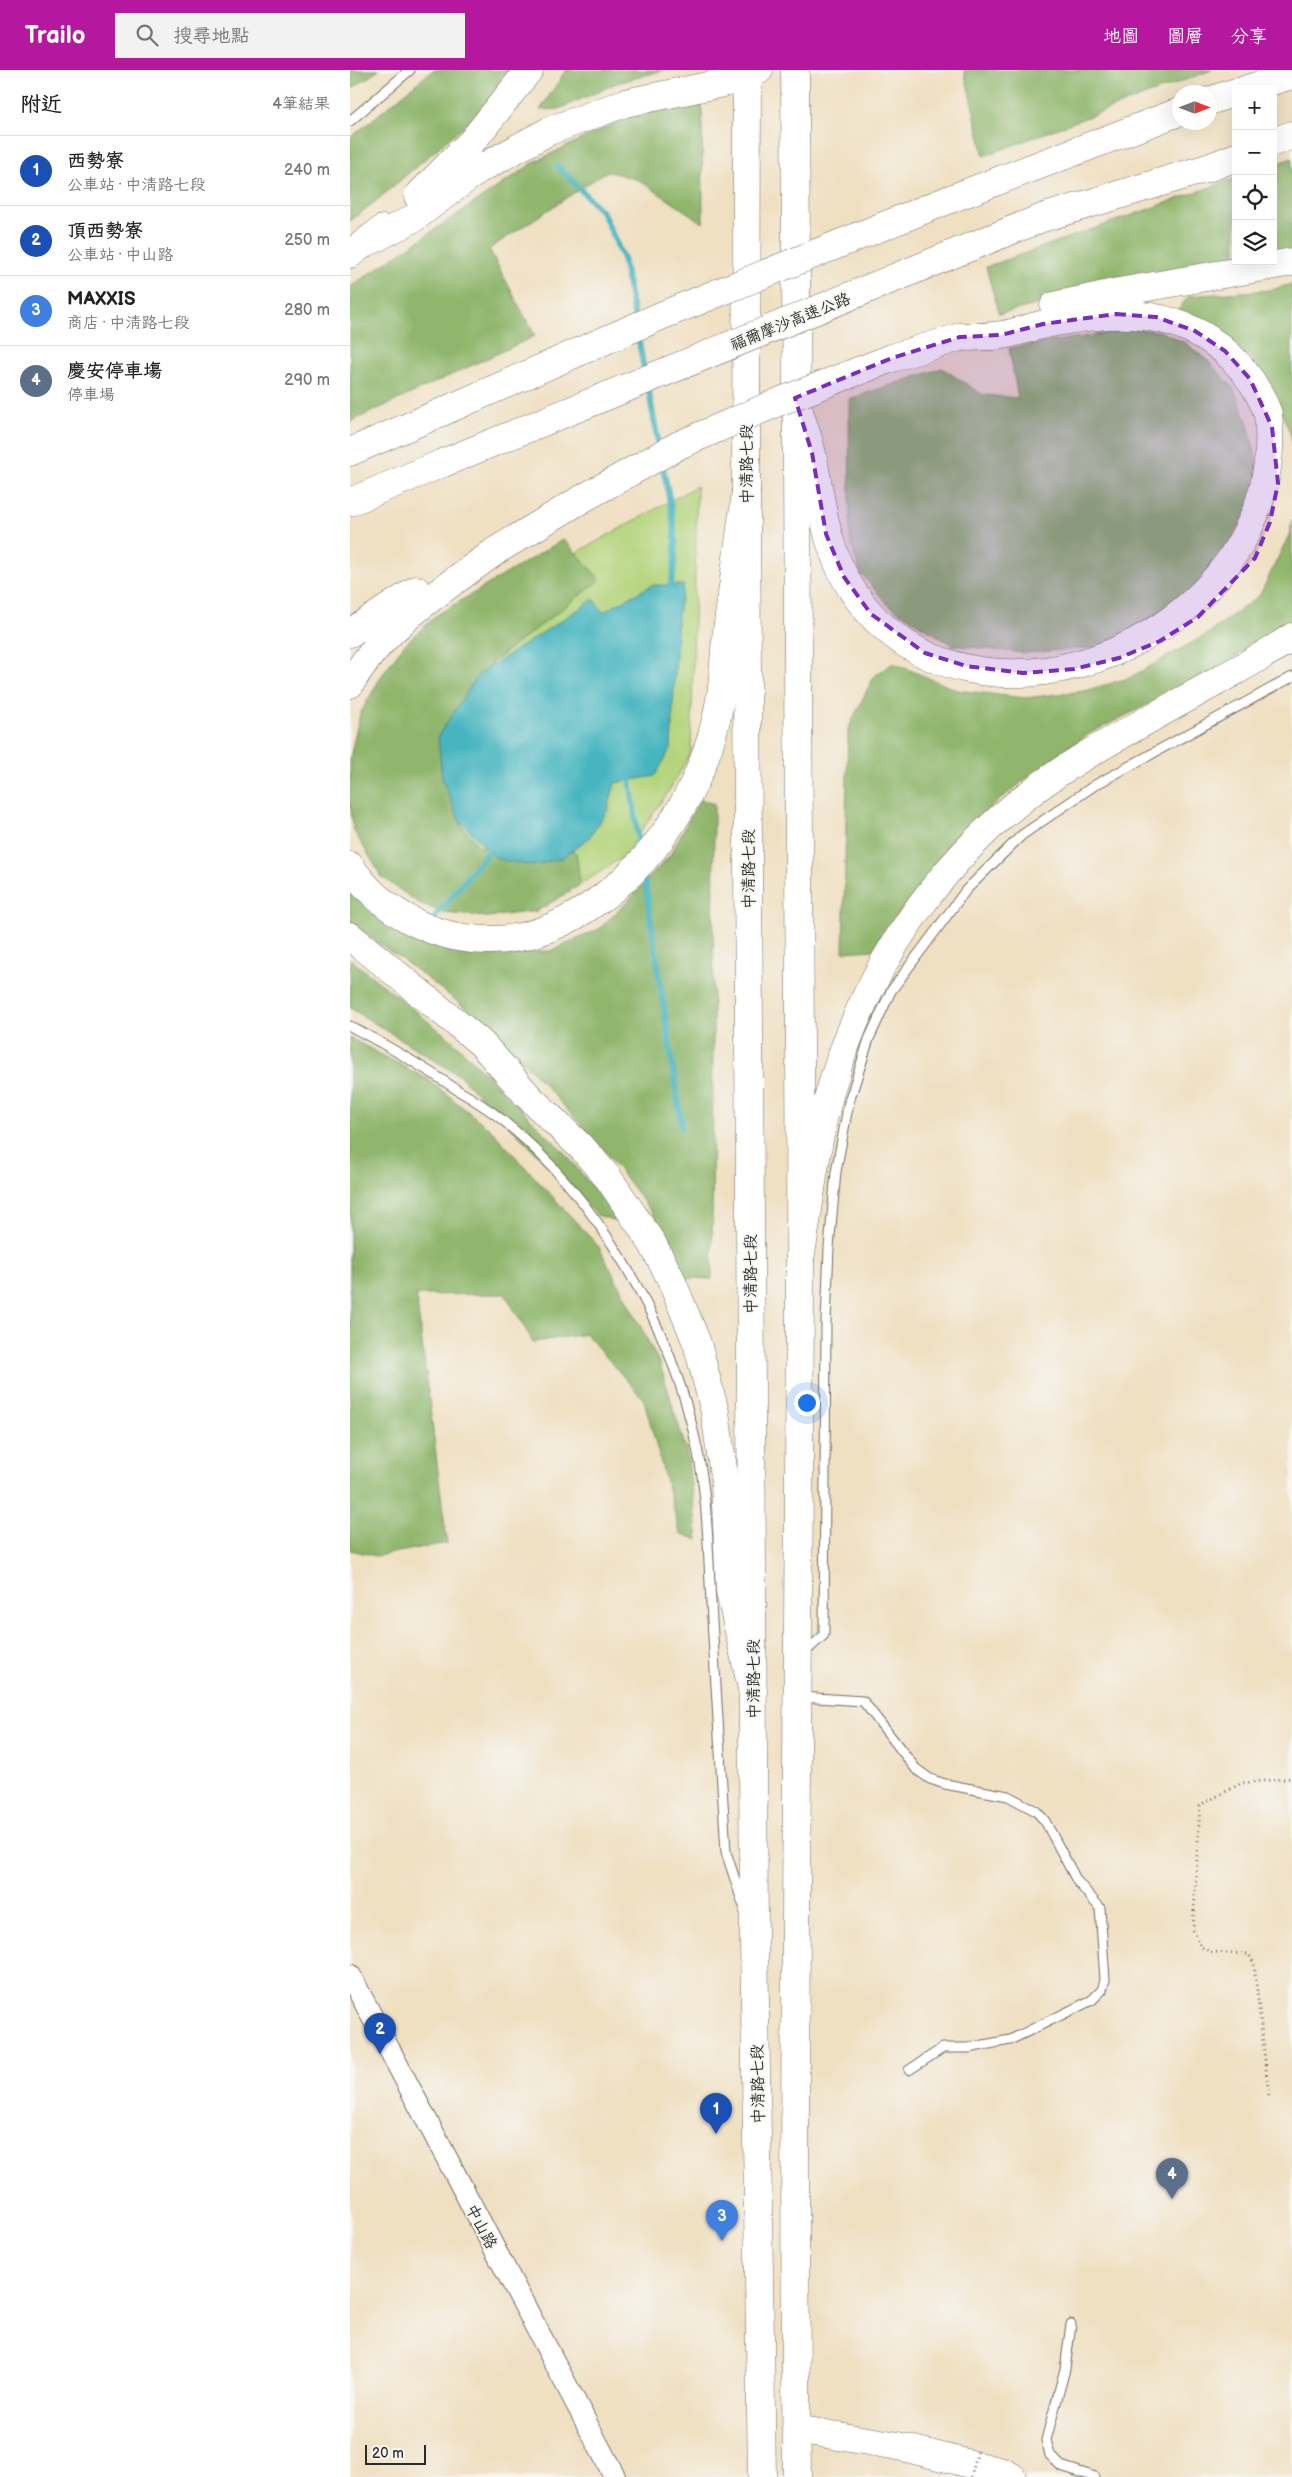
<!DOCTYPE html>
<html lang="zh-TW">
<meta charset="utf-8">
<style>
:root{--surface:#fff;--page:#f2f2f2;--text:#222;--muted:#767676;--line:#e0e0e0;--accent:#b5179e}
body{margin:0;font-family:"Balsamiq Sans","LXGW WenKai TC",sans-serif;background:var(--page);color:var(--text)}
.controls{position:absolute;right:15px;top:15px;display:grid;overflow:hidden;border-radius:0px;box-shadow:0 5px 20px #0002}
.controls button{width:45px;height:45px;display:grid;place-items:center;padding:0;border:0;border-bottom:1px solid var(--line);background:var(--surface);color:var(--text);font:25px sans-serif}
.compass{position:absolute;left:822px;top:15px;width:45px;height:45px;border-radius:50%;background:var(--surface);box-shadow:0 5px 20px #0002;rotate:90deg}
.scale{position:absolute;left:15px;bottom:12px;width:61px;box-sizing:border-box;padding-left:5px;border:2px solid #2b2b2b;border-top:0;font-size:14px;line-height:18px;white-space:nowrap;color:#2b2b2b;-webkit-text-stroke:4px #f6f6f2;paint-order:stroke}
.you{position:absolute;left:456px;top:1332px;width:18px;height:18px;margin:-12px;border:4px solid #fff;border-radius:50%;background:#1a73e8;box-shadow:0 0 0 8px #1a73e833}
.badge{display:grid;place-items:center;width:32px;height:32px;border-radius:50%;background:var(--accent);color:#fff;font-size:16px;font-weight:700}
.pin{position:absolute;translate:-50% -41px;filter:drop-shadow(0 1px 2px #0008)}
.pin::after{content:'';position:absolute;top:26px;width:18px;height:15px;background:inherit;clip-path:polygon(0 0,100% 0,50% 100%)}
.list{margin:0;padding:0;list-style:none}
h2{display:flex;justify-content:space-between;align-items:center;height:65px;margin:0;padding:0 20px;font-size:21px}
h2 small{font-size:16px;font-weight:400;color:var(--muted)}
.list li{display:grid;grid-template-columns:32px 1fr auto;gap:15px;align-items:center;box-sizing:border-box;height:70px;padding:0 20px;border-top:1px solid var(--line)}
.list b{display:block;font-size:19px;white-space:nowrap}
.list p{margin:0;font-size:16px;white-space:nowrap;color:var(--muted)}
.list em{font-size:16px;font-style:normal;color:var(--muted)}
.icon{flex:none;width:28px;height:28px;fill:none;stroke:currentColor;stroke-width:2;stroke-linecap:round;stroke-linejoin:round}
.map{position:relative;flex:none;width:942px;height:2407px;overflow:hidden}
header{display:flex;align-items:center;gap:30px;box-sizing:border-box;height:70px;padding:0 25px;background:var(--accent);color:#fff}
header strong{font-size:24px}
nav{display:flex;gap:28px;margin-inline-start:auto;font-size:18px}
.search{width:350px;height:45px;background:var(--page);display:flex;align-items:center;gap:12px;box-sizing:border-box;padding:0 18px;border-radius:0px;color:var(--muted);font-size:19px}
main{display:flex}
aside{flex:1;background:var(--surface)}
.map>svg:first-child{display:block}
</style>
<header>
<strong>Trailo</strong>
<div class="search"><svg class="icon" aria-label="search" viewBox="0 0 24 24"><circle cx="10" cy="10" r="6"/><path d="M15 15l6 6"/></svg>搜尋地點</div>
<nav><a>地圖</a><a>圖層</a><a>分享</a></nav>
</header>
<main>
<aside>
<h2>附近<small>4筆結果</small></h2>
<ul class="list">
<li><span class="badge" style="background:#1a4fb4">1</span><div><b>西勢寮</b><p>公車站 · 中清路七段</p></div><em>240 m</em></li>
<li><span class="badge" style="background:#1a4fb4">2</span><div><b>頂西勢寮</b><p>公車站 · 中山路</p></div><em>250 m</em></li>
<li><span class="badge" style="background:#3f7fe0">3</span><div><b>MAXXIS</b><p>商店 · 中清路七段</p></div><em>280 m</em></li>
<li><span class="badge" style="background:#5c6f8a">4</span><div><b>慶安停車塲</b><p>停車場</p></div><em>290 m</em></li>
</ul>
</aside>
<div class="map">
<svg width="942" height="2407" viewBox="0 0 942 2407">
<rect width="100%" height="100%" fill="#f6f6f2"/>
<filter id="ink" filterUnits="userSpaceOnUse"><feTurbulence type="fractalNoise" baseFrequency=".02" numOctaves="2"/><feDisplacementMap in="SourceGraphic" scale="10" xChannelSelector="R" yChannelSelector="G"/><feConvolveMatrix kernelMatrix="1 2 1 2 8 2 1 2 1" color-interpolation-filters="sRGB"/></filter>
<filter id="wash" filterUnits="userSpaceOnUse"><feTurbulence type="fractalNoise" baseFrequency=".0096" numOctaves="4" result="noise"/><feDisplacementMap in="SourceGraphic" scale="20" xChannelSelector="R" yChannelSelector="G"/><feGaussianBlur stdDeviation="1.12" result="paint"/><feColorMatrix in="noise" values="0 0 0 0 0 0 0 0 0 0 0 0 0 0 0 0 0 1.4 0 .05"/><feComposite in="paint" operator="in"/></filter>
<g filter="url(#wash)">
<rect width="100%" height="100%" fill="#f0e0c2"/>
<path fill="#b4d47c" stroke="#708054" d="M347 416 341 683 320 719 274 786 230 815 226 783 168 782 128 776 112 757 97 712 107 642 142 592 250 510 226 483Z"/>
<path fill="#8fb66c" stroke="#5d704c" d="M0 0H29L0 20Z
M83 0H164L123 48 26 131 0 151V68Z
M216 0H314L267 13 209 39 190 40Z
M614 0H862L634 86Z
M352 34 353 153 289 110 257 101 139 179 185 266 0 352V217L186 91 277 47Z
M942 88V181L923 186V95Z
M886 108V191L787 210 649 244 636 197Z
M942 214V377L941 366 923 319 899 286 827 241 839 226 920 220Z
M785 259 809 261 834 272 856 289 884 319 898 354 907 392 904 430 842 537 754 577 674 583 602 575 537 534 510 502 500 472 499 329 592 298 633 325 668 328 659 278Z
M942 450V551L852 608 742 662 688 699 631 745 557 833 523 880 493 882 498 659 524 606 543 593 607 620 675 628 734 621 779 608 859 563 910 525 940 463Z
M214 469 250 510 142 592 107 642 97 712 112 757 128 776 168 781 203 769 226 783 230 815 187 841 137 847 93 843 67 832 32 807 4 761 0 734V688L10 644 32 605 54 575 87 545Z
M350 729 364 734 362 1209 335 1208 303 1144 254 1080 182 1001 117 939 53 890 0 854V811L43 852 80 877 146 882 201 881 249 859 280 829 320 785Z
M0 889 104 972 212 1080 272 1153 247 1145 110 1006 0 938Z
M0 968 79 1010 142 1061 249 1177 310 1294 337 1383 348 1470 330 1463 294 1330 236 1264 183 1272 155 1224 66 1225 97 1473 26 1486 0 1480Z"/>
<path fill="#46b5c0" stroke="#387076" d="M302 515H334L328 543 321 678 305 706 265 713 258 740 239 768 212 788 182 796 147 789 109 750 92 708 88 666 129 604 244 529 253 542Z"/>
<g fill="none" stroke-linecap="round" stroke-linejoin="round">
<path stroke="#46b5c0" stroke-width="6" d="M208 96 253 143 273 188 285 250
M287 262 295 304
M298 316 309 378
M312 392C320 435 334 480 318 522
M279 702 289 775
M294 806 332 1057
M85 847 144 775"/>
</g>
</g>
<g filter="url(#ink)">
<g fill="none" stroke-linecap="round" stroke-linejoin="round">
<g stroke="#706a60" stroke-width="11">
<path id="service" d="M0 51 60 0
M0 956C38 976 74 997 109 1021 123 1029 137 1038 150 1048 248 1126 322 1256 347 1378 358 1429 358 1481 361 1533 366 1616 371 1699 376 1782L393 1834
M454 1583 474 1565 476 1252 479 1177 486 1102 499 1032 519 969 541 921 616 820 672 765 745 715 942 607
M451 1627 513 1631 566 1699 580 1709 595 1714 658 1726 686 1741 695 1751 727 1811 750 1838 755 1910 752 1920 742 1930 660 1970 618 1978H593L559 2000
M721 2254 715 2299 696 2370 700 2385 711 2396 745 2407"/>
</g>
<g stroke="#706a60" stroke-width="23">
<path id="tertiary" d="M0 1905 265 2407"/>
</g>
<g stroke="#706a60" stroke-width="29">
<path id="primary" d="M397 0 396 422 404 1866 412 2407
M445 0C445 399 452 798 450 1197 449 1601 442 2004 447 2407
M446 2359 548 2376 653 2402 662 2407"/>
</g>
<g stroke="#706a60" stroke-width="29">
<path id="motorway" d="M897 19 942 5
M859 31 886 22
M923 72 942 65
M68 126 124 69 179 0
M603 128 829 42
M20 171 64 148 128 100 199 61 275 33 397 8 409 0
M620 177 692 148 858 98 886 87
M0 184 33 159
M704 236 769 222 942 192
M445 328C450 347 458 365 462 384 473 435 474 478 504 523 623 697 942 565 918 344 903 302 868 267 825 253 783 238 734 246 691 255 678 258 665 263 652 265 638 267 624 267 610 267
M0 382 76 349
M0 432 93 393
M0 563 66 520
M0 614C34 555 93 520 147 480
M0 796C31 842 83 869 137 870 179 871 216 854 249 830 315 782 359 705 371 624 374 606 374 587 376 568 383 519 389 471 396 422
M0 866 131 973 179 1027 234 1080 259 1109 302 1173 320 1207 347 1273 365 1342 375 1413 380 1522 403 1623
M450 1189C460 1134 466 1068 482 1015 523 879 608 763 730 689 777 661 825 635 873 608 896 595 920 582 942 567"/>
</g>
<path stroke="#706a60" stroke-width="3" stroke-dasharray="1 4" stroke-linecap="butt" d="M919 2025 904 1894 899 1884 861 1882 851 1877 843 1860 850 1735 892 1713 942 1708"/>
<use href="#service" stroke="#fff" stroke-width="9"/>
<use href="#tertiary" stroke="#fff" stroke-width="21"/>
<use href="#primary" stroke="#fff" stroke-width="28"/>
<use href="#motorway" stroke="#fff" stroke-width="28"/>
<g stroke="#706a60" stroke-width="29" stroke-linecap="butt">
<path id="motorway-bridge" d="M76 349 313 245 603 128
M93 393 620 177
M147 480 230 430 329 375 431 331 542 288 610 267"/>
</g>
<path stroke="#706a60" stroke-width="3" stroke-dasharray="1 4" stroke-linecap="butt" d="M621 2407 628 2381"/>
<use href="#motorway-bridge" stroke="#fff" stroke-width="28"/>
</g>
</g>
<path fill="#7b2cbf" fill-opacity="0.2" stroke="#7b2cbf" stroke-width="4" stroke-dasharray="10 6" stroke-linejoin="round" d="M766 244 806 247 845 261 875 281 900 309 922 357 928 413 920 452 905 488 848 547 810 571 769 588 724 599 673 603 616 596 575 583 521 544 494 507 476 464 462 383 445 328 542 288 610 267 651 265 693 254Z"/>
<g text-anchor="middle" stroke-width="4" stroke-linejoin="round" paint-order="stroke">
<g font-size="16" fill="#2b2b2b" stroke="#f6f6f2">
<text transform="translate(440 251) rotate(-22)" y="6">福爾摩沙高速公路</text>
<text transform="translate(396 394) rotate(-90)" y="6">中清路七段</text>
<text transform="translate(398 799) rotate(-90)" y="6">中清路七段</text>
<text transform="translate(400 1204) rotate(-90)" y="6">中清路七段</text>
<text transform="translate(403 1609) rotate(-90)" y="6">中清路七段</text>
<text transform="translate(407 2014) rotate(-91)" y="6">中清路七段</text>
<text transform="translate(132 2156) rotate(62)" y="6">中山路</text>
</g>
</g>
</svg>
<div class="controls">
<button>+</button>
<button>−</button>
<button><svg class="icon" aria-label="locate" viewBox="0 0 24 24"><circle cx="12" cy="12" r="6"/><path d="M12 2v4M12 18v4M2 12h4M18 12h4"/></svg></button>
<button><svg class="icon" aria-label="layers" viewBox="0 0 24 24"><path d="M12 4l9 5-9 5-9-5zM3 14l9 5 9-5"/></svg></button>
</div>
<svg class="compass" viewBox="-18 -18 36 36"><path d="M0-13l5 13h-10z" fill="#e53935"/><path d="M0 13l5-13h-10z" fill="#767676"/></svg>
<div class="scale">20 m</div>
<div class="you"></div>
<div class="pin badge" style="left:366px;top:2064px;background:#1a4fb4">1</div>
<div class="pin badge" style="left:30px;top:1984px;background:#1a4fb4">2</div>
<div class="pin badge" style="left:372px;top:2171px;background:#3f7fe0">3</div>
<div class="pin badge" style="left:822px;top:2129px;background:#5c6f8a">4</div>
</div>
</main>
